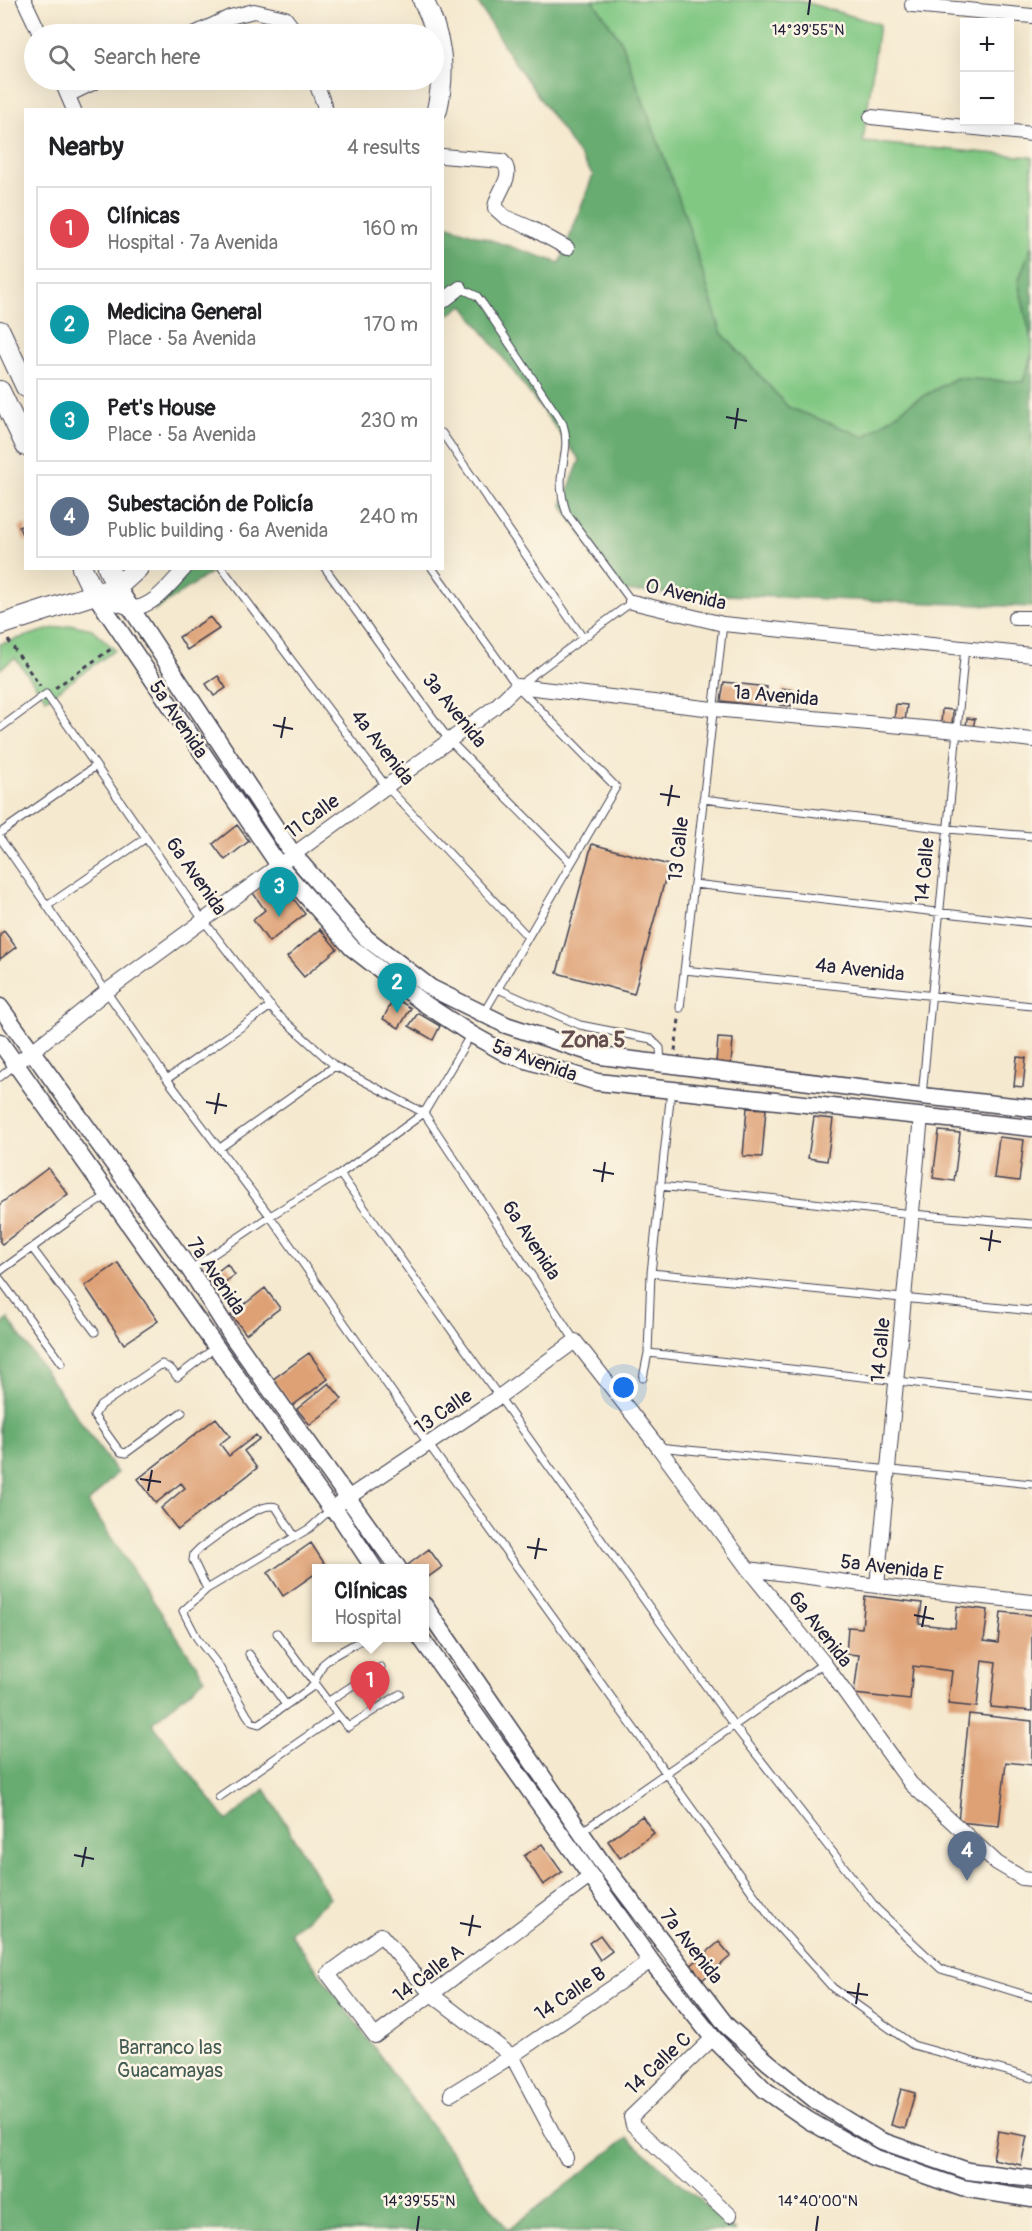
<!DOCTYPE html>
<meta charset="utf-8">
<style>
:root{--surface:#fff;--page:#f6f6f6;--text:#202124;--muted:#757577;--line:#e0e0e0;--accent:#d93025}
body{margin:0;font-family:Pangolin,sans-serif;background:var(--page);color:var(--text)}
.controls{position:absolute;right:18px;top:18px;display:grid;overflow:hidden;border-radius:0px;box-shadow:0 6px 24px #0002}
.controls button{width:54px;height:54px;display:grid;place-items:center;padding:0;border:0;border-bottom:2px solid var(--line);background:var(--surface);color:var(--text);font:30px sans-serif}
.you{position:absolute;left:624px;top:1388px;width:21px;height:21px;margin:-15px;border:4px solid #fff;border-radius:50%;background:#1a73e8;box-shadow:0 0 0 9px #1a73e833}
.badge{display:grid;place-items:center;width:39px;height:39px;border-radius:50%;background:var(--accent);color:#fff;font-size:20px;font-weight:700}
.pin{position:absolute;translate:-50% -50px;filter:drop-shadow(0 2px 3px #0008)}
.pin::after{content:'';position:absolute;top:32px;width:21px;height:18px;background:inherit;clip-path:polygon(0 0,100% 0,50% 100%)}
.popup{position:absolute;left:312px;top:1564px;width:117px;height:78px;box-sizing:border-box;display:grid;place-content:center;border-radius:0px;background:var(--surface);filter:drop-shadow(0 2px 4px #0005);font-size:20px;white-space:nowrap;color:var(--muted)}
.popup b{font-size:22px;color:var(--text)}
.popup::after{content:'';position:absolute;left:50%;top:100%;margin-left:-12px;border:12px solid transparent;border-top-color:var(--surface)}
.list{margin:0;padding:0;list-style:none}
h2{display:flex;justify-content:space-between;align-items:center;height:78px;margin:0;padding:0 24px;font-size:26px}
h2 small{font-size:20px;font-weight:400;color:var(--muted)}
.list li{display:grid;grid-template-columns:39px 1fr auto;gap:18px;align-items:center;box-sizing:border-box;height:84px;margin:0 12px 12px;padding:0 12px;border:2px solid var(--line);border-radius:0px}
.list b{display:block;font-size:22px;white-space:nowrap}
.list p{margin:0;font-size:20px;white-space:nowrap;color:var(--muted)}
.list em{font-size:20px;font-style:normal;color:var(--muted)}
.icon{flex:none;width:33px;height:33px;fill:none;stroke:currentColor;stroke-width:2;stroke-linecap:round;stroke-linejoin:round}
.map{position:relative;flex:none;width:1032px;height:2231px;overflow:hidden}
.search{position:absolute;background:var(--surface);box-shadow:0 6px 24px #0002;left:24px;top:24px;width:420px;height:66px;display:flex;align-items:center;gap:15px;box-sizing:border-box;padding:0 21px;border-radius:33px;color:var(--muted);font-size:22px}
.panel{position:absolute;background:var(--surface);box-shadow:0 6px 24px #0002;left:24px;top:108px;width:420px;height:462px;border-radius:0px}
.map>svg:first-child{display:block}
</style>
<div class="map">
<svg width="1032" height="2231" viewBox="0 0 1032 2231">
<rect width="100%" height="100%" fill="#fcf5e5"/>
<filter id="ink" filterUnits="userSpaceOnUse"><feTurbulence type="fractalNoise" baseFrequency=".0167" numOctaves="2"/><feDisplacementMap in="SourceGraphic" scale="12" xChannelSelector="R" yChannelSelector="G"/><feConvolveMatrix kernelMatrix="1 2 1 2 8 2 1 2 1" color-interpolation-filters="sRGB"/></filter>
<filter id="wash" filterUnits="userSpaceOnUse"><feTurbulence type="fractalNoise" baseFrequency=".008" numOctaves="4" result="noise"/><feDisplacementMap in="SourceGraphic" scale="24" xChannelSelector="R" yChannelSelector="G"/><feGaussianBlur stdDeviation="1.35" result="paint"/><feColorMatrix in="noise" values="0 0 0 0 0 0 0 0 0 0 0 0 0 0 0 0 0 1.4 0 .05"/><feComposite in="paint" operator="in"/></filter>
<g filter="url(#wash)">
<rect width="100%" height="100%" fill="#f5e9cf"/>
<path fill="#81c883" stroke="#52755f" stroke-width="1.5" d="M593 0H798L879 24 863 142 1032 157V244L1018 282 1032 343V354L1023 382 956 378 913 402 864 437 788 407 721 332 685 215 621 41Z
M73 625 92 629 115 650 46 699 15 658 0 669V644L50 629Z"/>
<path fill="#68ac71" stroke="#456756" stroke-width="1.5" d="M476 0H593L621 41 685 215 721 332 788 407 865 437 913 402 956 378 1023 382 1032 354V607L620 591 562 505 580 460 463 305 443 319V224L560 263 593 175 509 54Z
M1032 244V343L1018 282Z
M172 569H213V571L154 611Z
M8 1319 117 1473 88 1503 205 1678 152 1723 227 1821 265 1789 330 1898 290 1933 508 2230 627 2138 736 2231H0V1327Z"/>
<g id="blocks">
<path fill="#dea074" d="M26 524V542H25L19 527Z
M210 617 219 629 187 650 179 637Z
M218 676 226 688 214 696 206 684Z
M724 682 767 687 765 706 721 701Z
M782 688 793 690 791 706 780 705Z
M896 704 907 705 905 722 894 721Z
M942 709 953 710 952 726 941 725Z
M967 718 975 719 973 728 966 727Z
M237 825 249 841 225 860 213 844Z
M592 844 669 865 634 994 557 973Z
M269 880 277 891 284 886 305 914 269 942 253 920 265 910 253 893Z
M320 929 337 949 304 977 287 957Z
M4 931 16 947 0 959V934Z
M394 998 411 1008 399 1028 383 1019Z
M418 1013 440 1026 433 1040 409 1026Z
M718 1038 733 1039 731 1065 716 1063Z
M1017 1057 1026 1058 1023 1087 1014 1086Z
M747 1108 766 1109 762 1157 743 1156Z
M814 1117 833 1119 827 1161 808 1158Z
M939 1131 960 1133 954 1181 933 1178Z
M999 1137 1024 1140 1019 1181 994 1178Z
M48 1168 68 1194 2 1244 0 1242V1204Z
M118 1263 158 1321 124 1344 85 1286Z
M227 1264 235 1275 212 1291 205 1281Z
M265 1288 280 1308 246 1334 231 1315Z
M309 1353 328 1379 292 1406 272 1380Z
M329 1383 342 1399 310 1425 297 1409Z
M216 1418 230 1436 220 1444 229 1456 256 1435 259 1439 244 1451 257 1468 178 1530 161 1508 185 1488 181 1483 156 1503 138 1479Z
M311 1543 326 1566 316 1568V1573L283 1596 268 1573Z
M429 1549 442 1567 424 1580V1568H407L405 1567Z
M865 1596 922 1603 919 1624 955 1628 957 1606 988 1610 984 1641 998 1643 1001 1612 1032 1615V1711L991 1707 996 1662 982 1660 977 1707 948 1704 952 1671 913 1666 910 1700 854 1694 859 1655 846 1654 848 1627 862 1628Z
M969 1714 1032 1721V1765L1006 1762 999 1826 958 1822Z
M642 1816 654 1833 620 1858 608 1841Z
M542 1844 562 1872 543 1885 524 1856Z
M600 1935 612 1951 600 1960 589 1943Z
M719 1942 731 1956 701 1981 689 1967Z
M901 2089 915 2093 905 2129 891 2125Z
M998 2131 1027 2136 1021 2165 993 2159Z"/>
</g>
</g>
<g filter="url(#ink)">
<use href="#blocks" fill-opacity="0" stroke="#424051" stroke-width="1.5"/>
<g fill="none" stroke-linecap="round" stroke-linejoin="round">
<g stroke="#424051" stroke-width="9">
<path id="service" d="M460 288 477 296 483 304 563 424C570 445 562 460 561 481 561 492 563 503 567 514L632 602 518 686
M442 433 583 638
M222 568 386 786 528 937
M325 568 449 740 571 863
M432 568 517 686 616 787 483 1014
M0 728 46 694 203 920 275 1012 335 1066 424 1113 575 1341
M703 799 948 829 1032 836
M0 833 96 766
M0 838 167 1079 270 1216 429 1445 773 1921 833 1988 913 2045 1032 2078
M694 884 1032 923
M47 906 146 838
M684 970 1032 1006
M498 989 580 1025 651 1039 660 1048 661 1063
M680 1008 723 624
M0 1077 16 1064
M167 1079 271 1006
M922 1096 965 647
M220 1148 335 1066
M340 1174 735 1727 877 1909 941 1969 1032 1997
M660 1186 912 1214 1032 1224
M32 1248 95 1332
M190 1270 270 1216 340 1174 424 1113 471 1034
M0 1271 80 1213 108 1195
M651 1273 1032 1311
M0 1279 62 1363
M648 1353 1032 1396
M643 1378 648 1353 651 1273 671 1091
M182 1412 126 1453 121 1452 117 1448 94 1416 100 1406 162 1364 172 1370 177 1377 216 1347
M658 1447 1032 1484
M295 1537 276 1507C260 1500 214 1538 200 1548L194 1554 193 1560 207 1589 310 1528 331 1509
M207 1589 183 1611 197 1638 218 1665 247 1715 252 1722 259 1724 312 1687 323 1664 333 1656 365 1638
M249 1654 286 1705
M329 1701 381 1667
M338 1715 348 1727 400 1694
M219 1797 338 1715 277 1633
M581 1832 824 1663"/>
</g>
<g stroke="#424051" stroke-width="16">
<path id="minor" d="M24 0 40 34
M912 5 1032 16
M194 34 230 17 254 11 285 18 297 34
M61 80 74 110
M315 80 326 110
M68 95 99 80
M871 117 1032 134
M442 156 502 161C517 176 496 191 495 208L505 217 531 228 567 248
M442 302 460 288
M94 593C105 598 117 605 129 607 150 612 172 582 185 568
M632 602 723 624 1032 655
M1015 618H1032
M16 1064 107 991 495 707 517 686 713 709 957 731 1032 740
M331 1509 500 1396 575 1341 658 1447 748 1569 824 1663 911 1784 997 1863 1022 1878 1032 1879
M748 1569 877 1586 1032 1602
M877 1586 921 1116
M713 2038 631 2117 633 2125 730 2215
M451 2094 512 2056 651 1961
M566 2158 512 2056 431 1994 381 1935 328 1974 375 2036 591 1876"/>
</g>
<g stroke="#424051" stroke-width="19">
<path id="tertiary" d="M117 587 293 854 366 938 431 988 506 1025 601 1056 922 1096 1032 1108
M94 593 278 864 352 948 422 1002 471 1034 507 1054 597 1082 1032 1128
M0 1007 190 1270 232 1336 398 1568
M0 1042 331 1509 339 1515 374 1568
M424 1605 600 1860 727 2026 769 2063 819 2103 879 2140 968 2171 1032 2179
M421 1638 651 1961 713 2038 765 2090 808 2120 873 2157 962 2188 1032 2199"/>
</g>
<g stroke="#424051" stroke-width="22">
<path id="secondary" d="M423 0C442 37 446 69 437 110
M0 331 26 387
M0 391 26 446
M82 568 94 593
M108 568 117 587
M0 625 117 587 138 568"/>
</g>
<path stroke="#424051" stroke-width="3" stroke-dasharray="4.5 4.5" stroke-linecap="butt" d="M8 640 40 686
M55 688 111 649
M675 1051 679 1019"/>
<use href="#service" stroke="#fff" stroke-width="7"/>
<use href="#minor" stroke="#fff" stroke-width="14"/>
<use href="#tertiary" stroke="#fff" stroke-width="16"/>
<use href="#secondary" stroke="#fff" stroke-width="20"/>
</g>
</g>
<path fill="none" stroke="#22223b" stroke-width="2" d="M808 15 810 0M726 417 747 421M735 429 738 408M273 725 293 729M281 738 285 717M660 794 680 797M668 806 672 785M206 1102 227 1106M215 1114 219 1093M593 1170 614 1174M602 1182 605 1162M980 1238 1001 1242M989 1251 992 1230M140 1479 161 1482M148 1491 152 1470M527 1547 547 1550M535 1559 539 1538M914 1615 934 1619M922 1627 926 1606M74 1855 94 1859M82 1867 86 1847M460 1923 481 1927M469 1936 473 1915M847 1992 868 1995M856 2004 859 1983M417 2231 419 2216M816 2231 818 2216"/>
<g text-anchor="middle" stroke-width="5" stroke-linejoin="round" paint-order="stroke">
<g font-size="20" fill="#22223b" stroke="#fcf5e5">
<text transform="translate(686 594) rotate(13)" y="7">0 Avenida</text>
<text transform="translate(776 695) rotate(5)" y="7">1a Avenida</text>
<text transform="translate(455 710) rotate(51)" y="7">3a Avenida</text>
<text transform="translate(179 719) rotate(56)" y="7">5a Avenida</text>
<text transform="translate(383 747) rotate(52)" y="7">4a Avenida</text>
<text transform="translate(312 816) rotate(-36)" y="7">11 Calle</text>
<text transform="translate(678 849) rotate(-84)" y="7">13 Calle</text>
<text transform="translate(924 870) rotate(-85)" y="7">14 Calle</text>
<text transform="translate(197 876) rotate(55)" y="7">6a Avenida</text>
<text transform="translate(860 969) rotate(6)" y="7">4a Avenida</text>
<text transform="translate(535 1060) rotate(20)" y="7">5a Avenida</text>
<text transform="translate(532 1240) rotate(57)" y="7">6a Avenida</text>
<text transform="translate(217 1276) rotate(56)" y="7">7a Avenida</text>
<text transform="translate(880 1350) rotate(-85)" y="7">14 Calle</text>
<text transform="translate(443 1411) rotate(-34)" y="7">13 Calle</text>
<text transform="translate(892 1567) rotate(7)" y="7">5a Avenida E</text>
<text transform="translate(821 1629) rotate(52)" y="7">6a Avenida</text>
<text transform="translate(692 1946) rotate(52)" y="7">7a Avenida</text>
<text transform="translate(428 1973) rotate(-37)" y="7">14 Calle A</text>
<text transform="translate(570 1993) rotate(-34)" y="7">14 Calle B</text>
<text transform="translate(658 2063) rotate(-43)" y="7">14 Calle C</text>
</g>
<g font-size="20" fill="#435c54" stroke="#fcf5e5">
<text x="170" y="2054">Barranco las<tspan x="170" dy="23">Guacamayas</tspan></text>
</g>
<g font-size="22" font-weight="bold" fill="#644e4f" stroke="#fcf5e5">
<text x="593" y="1047">Zona 5</text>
</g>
</g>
<g font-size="15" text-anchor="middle" fill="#22223b" stroke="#fcf5e5" stroke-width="5" stroke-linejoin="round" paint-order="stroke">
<text x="808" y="35">14°39'55"N</text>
<text x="419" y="2206">14°39'55"N</text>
<text x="818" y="2206">14°40'00"N</text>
</g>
</svg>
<div class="controls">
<button>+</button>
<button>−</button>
</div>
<div class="you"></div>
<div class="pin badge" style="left:370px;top:1711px;background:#e0444e">1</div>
<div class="popup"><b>Clínicas</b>Hospital</div>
<div class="pin badge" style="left:397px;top:1013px;background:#0f9aa8">2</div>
<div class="pin badge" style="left:279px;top:917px;background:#0f9aa8">3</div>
<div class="pin badge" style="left:967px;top:1881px;background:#5c6f8a">4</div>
<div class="search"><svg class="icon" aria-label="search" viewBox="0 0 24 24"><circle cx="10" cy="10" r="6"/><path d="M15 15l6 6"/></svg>Search here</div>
<section class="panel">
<h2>Nearby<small>4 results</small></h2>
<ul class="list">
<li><span class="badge" style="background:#e0444e">1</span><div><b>Clínicas</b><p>Hospital · 7a Avenida</p></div><em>160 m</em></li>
<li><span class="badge" style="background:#0f9aa8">2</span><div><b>Medicina General</b><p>Place · 5a Avenida</p></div><em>170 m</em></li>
<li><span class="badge" style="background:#0f9aa8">3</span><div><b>Pet's House</b><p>Place · 5a Avenida</p></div><em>230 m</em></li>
<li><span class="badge" style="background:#5c6f8a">4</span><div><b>Subestación de Policía</b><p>Public building · 6a Avenida</p></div><em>240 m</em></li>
</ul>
</section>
</div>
